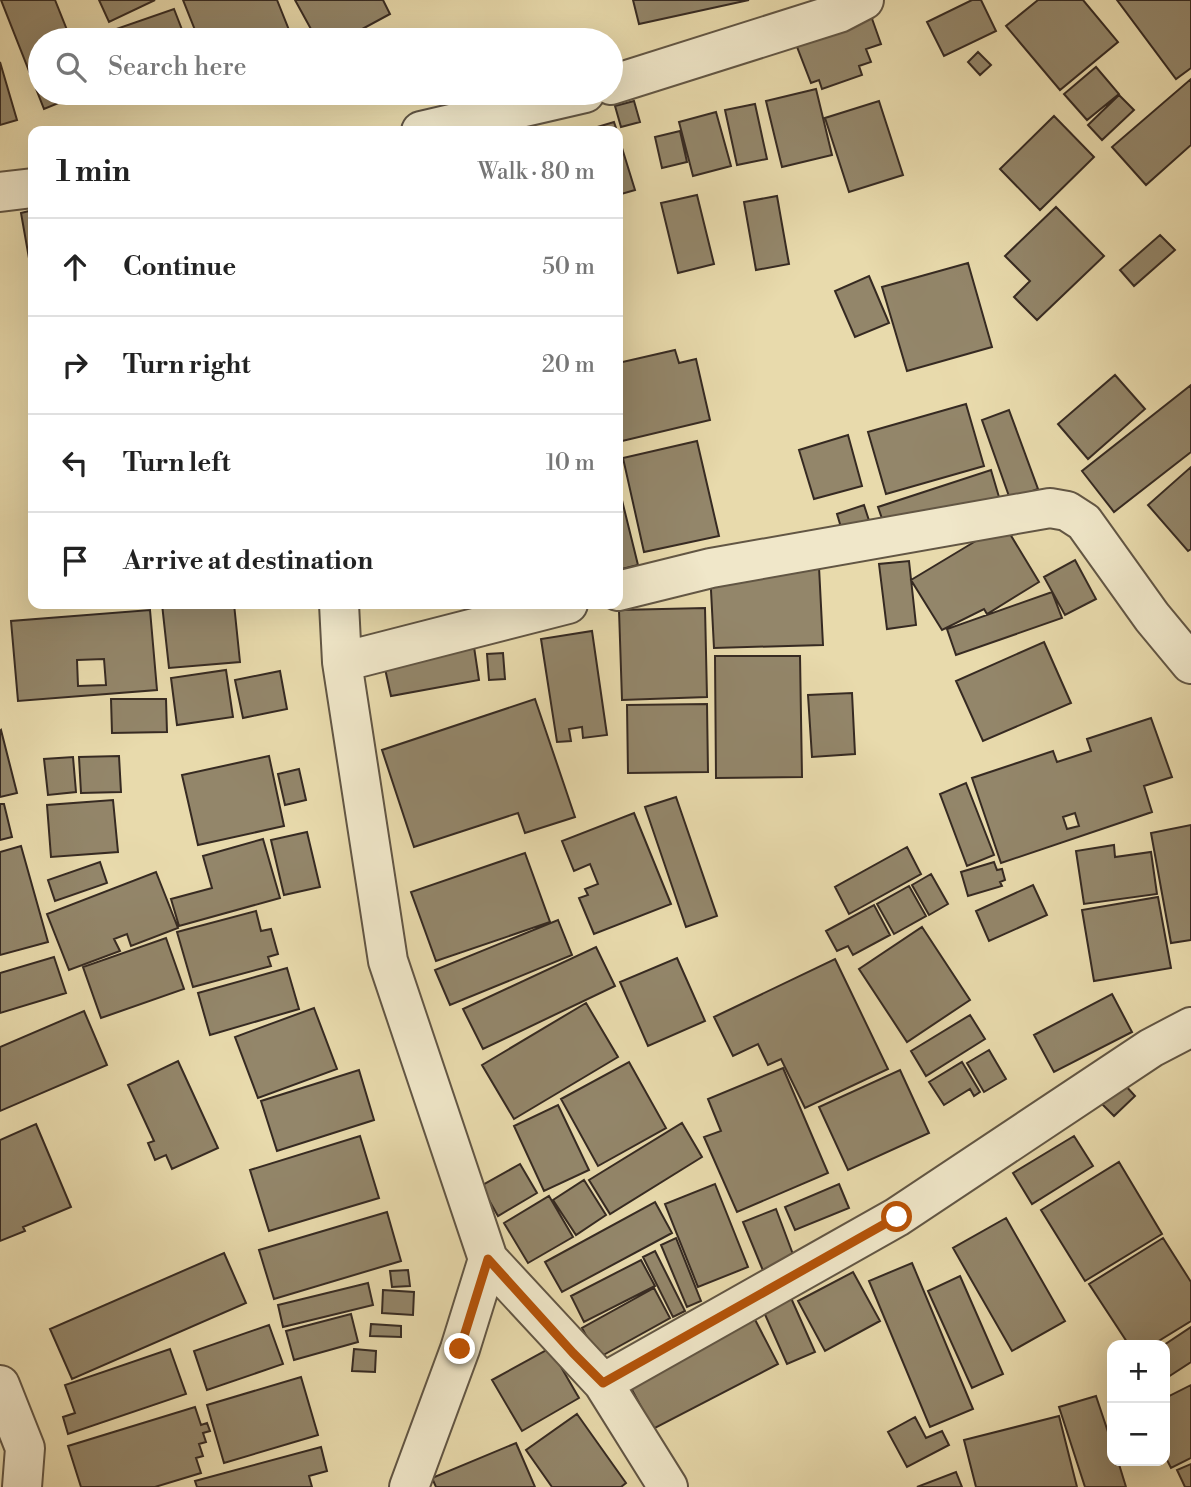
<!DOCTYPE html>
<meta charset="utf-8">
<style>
:root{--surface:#fff;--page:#f6f6f6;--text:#222;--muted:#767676;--line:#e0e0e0}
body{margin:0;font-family:"Libre Bodoni",serif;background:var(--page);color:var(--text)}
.controls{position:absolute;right:21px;bottom:21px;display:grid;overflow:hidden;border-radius:14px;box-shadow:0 7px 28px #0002}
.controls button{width:63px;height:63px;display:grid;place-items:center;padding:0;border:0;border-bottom:2px solid var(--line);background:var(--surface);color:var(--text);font:35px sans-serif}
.stop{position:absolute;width:21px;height:21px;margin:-16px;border:5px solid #b45309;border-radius:50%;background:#fff}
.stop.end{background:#b45309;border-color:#fff;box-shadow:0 2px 7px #0008}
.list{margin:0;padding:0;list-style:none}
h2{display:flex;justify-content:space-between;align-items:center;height:91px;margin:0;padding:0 28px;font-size:30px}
h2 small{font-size:23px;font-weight:400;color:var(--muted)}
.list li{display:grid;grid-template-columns:46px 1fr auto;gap:21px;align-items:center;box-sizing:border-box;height:98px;padding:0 28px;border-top:2px solid var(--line)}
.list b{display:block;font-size:26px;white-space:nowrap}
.list em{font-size:23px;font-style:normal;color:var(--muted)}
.icon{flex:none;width:38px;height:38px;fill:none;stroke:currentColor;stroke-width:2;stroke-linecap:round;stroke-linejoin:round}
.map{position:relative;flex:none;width:1191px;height:1487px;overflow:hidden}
.search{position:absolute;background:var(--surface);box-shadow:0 7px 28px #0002;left:28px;top:28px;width:595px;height:77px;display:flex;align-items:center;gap:18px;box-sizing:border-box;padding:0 24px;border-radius:38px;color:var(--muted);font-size:26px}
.panel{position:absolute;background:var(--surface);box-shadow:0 7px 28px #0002;left:28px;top:126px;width:595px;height:483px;border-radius:14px}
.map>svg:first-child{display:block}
</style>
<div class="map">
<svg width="1191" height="1487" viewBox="0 0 1191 1487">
<rect width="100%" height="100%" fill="#e8daac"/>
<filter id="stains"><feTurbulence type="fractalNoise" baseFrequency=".00286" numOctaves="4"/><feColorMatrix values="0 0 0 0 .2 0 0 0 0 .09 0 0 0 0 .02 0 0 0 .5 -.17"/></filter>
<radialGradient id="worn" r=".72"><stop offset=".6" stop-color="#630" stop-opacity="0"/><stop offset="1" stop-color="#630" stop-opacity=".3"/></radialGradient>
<path fill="#93866a" stroke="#362a22" stroke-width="2" fill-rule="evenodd" d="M1 0H55L71 40H40V93H83L44 109Z
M99 0H155L109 22Z
M183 0H277L293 40H199Z
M295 0H383L390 14 342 40H317Z
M633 0H749L639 24Z
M972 0H981L996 31 944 56 927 22Z
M1038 0H1083L1118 42 1060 90 1006 26Z
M1117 0H1191V68L1176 79Z
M174 9 186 40H98L96 36Z
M870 13 881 44 866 49 871 62 859 66 862 75 822 89 819 80 811 83 794 39Z
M978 52 991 65 980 75 968 62Z
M0 62 17 120 0 125Z
M1096 67 1119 94 1087 120 1064 94Z
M1191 79V145L1146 185 1112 147Z
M816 89 832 155 782 167 766 101Z
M1119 95 1134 110 1102 140 1088 125Z
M634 101 640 122 621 127 615 106Z
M879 101 903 175 849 192 825 118Z
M755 104 767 159 737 165 725 110Z
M716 112 731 166 693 176 679 122Z
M1054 116 1094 157 1040 210 1000 169Z
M614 122 617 131H584Z
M680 131 687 162 662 168 655 137Z
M618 135 635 190 618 195Z
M697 195 714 264 678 273 661 203Z
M777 196 789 264 756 270 744 202Z
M1056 207 1104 256 1037 320 1014 297 1030 281 1005 256Z
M33 210V281L21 213Z
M1160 235 1175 250 1134 286 1120 270Z
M968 263 992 347 907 371 882 287Z
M869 276 889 323 855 337 835 291Z
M675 350 679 363 696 359 710 420 618 442V363Z
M1115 375 1145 409 1088 459 1058 424Z
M1191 385V452L1114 512 1082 471Z
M966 404 984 466 886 494 868 432Z
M1009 410 1038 489 1010 499 982 420Z
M848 435 862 486 814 499 799 450Z
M697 441 719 536 644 552 623 458Z
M1191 467V549L1188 551 1148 505Z
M991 470 999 497 887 533 878 507Z
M618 484 638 565 618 570Z
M864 505 874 536 846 544 837 514Z
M1004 524 1039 582 987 614 984 609 942 630 911 580Z
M1075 560 1096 599 1065 615 1044 577Z
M909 561 916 625 887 629 879 564Z
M819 567 823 645 714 648 710 571Z
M1052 592 1062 618 956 655 947 629Z
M162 604H234L240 662 169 668Z
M705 608 707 697 622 700 619 610Z
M150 610 157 690 18 701 11 621ZM104 659 106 685 78 686 77 660Z
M592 631 607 735 583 738 582 727 569 729 571 741 557 742 541 639Z
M1044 642 1071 703 983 741 956 681Z
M474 647 479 680 391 696 384 664Z
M503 653 505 679 489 680 487 654Z
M715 656H800L802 777 716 778Z
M226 670 233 717 177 725 171 678Z
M280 671 287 709 243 718 235 680Z
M852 693 855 754 812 757 808 695Z
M111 699H166L167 732 112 733Z
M535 699 575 817 525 833 518 813 414 847 382 750Z
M707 704 708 772 628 773 627 705Z
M1151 718 1172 777 1144 786 1152 812 1001 863 972 778 1053 751 1057 762 1091 751 1087 739ZM1075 813 1079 826 1067 829 1063 817Z
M1 730 17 793 0 797V731Z
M119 756 121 792 81 793 79 757Z
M269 756 284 826 198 845 182 775Z
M73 757 76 792 48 795 44 759Z
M299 769 306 800 285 805 278 774Z
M966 783 994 855 967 866 940 794Z
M676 797 717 916 686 927 645 807Z
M113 800 118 852 51 857 47 805Z
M0 804H4L12 837 0 840Z
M634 813 671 904 594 934 579 898 588 895 585 889 598 884 590 864 574 871 562 841Z
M1191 825V940L1171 943 1151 833Z
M307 832 320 887 284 895 271 840Z
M263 839 280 898 179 926 171 899 212 888 203 856Z
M1114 845 1115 857 1151 852 1157 894 1084 904 1076 851Z
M21 846 48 942 0 955V852Z
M907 847 921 874 849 914 835 887Z
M525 853 550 922 436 961 411 892Z
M100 862 107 883 55 901 48 880Z
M994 862 997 870 1002 869 1005 880 1000 882 1002 886 968 896 961 872Z
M156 872 178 928 131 946 127 934 114 939 120 951 69 970 47 914Z
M931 874 948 904 929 915 912 885Z
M1033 885 1047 915 989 941 976 911Z
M909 886 926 916 894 934 877 904Z
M1158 897 1171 968 1094 981 1082 910Z
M874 905 890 935 853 955 848 946 837 951 826 931Z
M256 911 261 931 271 929 278 954 268 957 271 966 193 987 177 932Z
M558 920 572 955 450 1005 435 970Z
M922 927 970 1000 907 1042 859 969Z
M166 938 184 989 101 1018 83 967Z
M596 947 615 986 483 1049 463 1009Z
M54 957 66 993 0 1013V973Z
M677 958 705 1021 648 1046 620 982Z
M835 959 888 1069 805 1108 781 1059 768 1065 758 1044 733 1056 714 1017Z
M287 968 299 1009 210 1035 198 993Z
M1112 994 1132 1032 1054 1072 1034 1035Z
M586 1003 618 1057 514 1119 482 1065Z
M314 1008 337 1069 258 1098 235 1037Z
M84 1011 107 1065 0 1111V1047Z
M970 1015 985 1039 926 1076 911 1051Z
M989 1050 1006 1079 984 1092 967 1063Z
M178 1061 218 1148 172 1169 166 1155 155 1160 148 1143 154 1141 128 1085Z
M629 1062 666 1128 598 1166 561 1099Z
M962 1062 980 1092 974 1096 970 1089 944 1105 929 1082Z
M783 1068 828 1173 737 1212 704 1137 721 1131 708 1099Z
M359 1070 374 1120 277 1151 261 1101Z
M900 1070 929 1133 848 1170 819 1107Z
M1124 1084 1135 1096 1114 1116 1102 1104Z
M558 1105 589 1170 544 1191 514 1126Z
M682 1123 702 1157 610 1214 589 1180Z
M36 1124 71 1207 23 1227 25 1231 0 1241V1140Z
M360 1136 379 1198 269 1231 250 1170Z
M1074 1136 1093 1166 1032 1204 1013 1173Z
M1119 1162 1162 1234 1085 1281 1041 1210Z
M520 1164 537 1193 498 1216 481 1186Z
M584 1180 606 1215 576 1235 553 1200Z
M715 1184 748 1267 698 1287 665 1204Z
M839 1184 849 1208 795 1230 785 1207Z
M549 1196 573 1237 528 1263 504 1223Z
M655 1202 672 1233 562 1292 545 1262Z
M776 1209 794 1257 764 1273 743 1222Z
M387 1212 401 1261 274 1299 259 1250Z
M1006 1218 1065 1321 1012 1351 953 1248Z
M676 1238 701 1301 687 1307 661 1245Z
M1163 1238 1191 1282V1321L1152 1345H1129L1089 1284Z
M655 1251 685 1311 673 1317 643 1257Z
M224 1253 246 1303 72 1379 50 1329Z
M641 1260 655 1286 584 1322 571 1296Z
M912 1263 973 1409 930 1427 869 1281Z
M408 1270 410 1286 392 1287 390 1271Z
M853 1272 880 1321 825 1351 798 1301Z
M960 1276 1003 1374 972 1388 928 1291Z
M368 1283 373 1305 283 1327 278 1305Z
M654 1288 670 1318 598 1358 582 1328Z
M787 1289 815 1352 787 1364 759 1301Z
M383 1290 414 1292 413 1315 382 1313Z
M750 1310 778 1364 653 1429 624 1375Z
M351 1314 358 1342 294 1360 286 1331Z
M371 1324 401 1326V1337L370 1336Z
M269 1325 283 1364 207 1390 194 1351Z
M1191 1327V1362L1165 1379 1164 1345Z
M550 1348 579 1398 522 1431 492 1380Z
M170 1349 186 1394 68 1434 63 1417 75 1413 65 1385Z
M354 1349 376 1351 375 1372 352 1371Z
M301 1377 318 1435 224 1463 207 1405Z
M1191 1385V1458L1171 1468 1165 1456V1398Z
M1096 1396 1112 1444V1461H1118L1126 1487H1085L1059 1407Z
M195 1407 201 1425 207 1423 210 1431 203 1433 206 1442 199 1444 203 1456 196 1458 201 1473 155 1487H81L68 1446Z
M577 1414 626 1483 621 1487H552L526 1450Z
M1059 1416 1077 1487H976L964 1440Z
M915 1417 926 1438 942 1431 949 1445 907 1467 888 1432Z
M516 1443 535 1487H436L432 1478Z
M321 1447 327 1471 309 1476 312 1487H197L195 1481Z
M1191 1464V1487H1185L1177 1470Z
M956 1472 962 1487H917Z"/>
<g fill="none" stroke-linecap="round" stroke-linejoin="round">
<g stroke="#625644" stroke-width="42">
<path id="street" d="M611 85 839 13 864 0
M421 131 585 93
M0 192 33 188
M618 591 711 568 1050 508 1067 511 1084 522 1152 617 1191 664
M339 604 342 662 388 961 488 1259 460 1349 409 1487
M342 662 568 604
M488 1259 603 1383 668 1487
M603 1383 897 1217 1151 1048 1191 1027
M0 1385 25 1448 22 1487"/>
</g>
<use href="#street" stroke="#f0e7c9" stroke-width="38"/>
</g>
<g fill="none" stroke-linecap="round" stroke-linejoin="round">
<path stroke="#b45309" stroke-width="9" d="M460 1349 488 1259 573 1353 603 1383 897 1217"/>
</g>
<rect width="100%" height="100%" filter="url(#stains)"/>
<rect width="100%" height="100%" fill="url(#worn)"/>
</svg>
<div class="controls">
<button>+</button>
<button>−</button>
</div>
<div class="stop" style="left:897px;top:1217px"></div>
<div class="stop end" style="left:460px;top:1349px"></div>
<div class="search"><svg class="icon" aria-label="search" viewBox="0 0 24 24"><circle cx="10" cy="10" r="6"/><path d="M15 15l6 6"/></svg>Search here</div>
<section class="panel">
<h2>1 min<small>Walk · 80 m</small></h2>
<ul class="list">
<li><svg class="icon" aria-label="ahead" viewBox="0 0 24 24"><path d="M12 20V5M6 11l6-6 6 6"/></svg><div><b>Continue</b></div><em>50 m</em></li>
<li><svg class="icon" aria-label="right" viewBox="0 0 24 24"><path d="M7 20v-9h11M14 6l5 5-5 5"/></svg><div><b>Turn right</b></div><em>20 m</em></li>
<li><svg class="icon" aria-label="left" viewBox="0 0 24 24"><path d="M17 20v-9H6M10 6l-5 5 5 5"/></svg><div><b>Turn left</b></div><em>10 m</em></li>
<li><svg class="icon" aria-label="arrive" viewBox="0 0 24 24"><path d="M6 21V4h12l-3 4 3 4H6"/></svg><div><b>Arrive at destination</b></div></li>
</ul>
</section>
</div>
